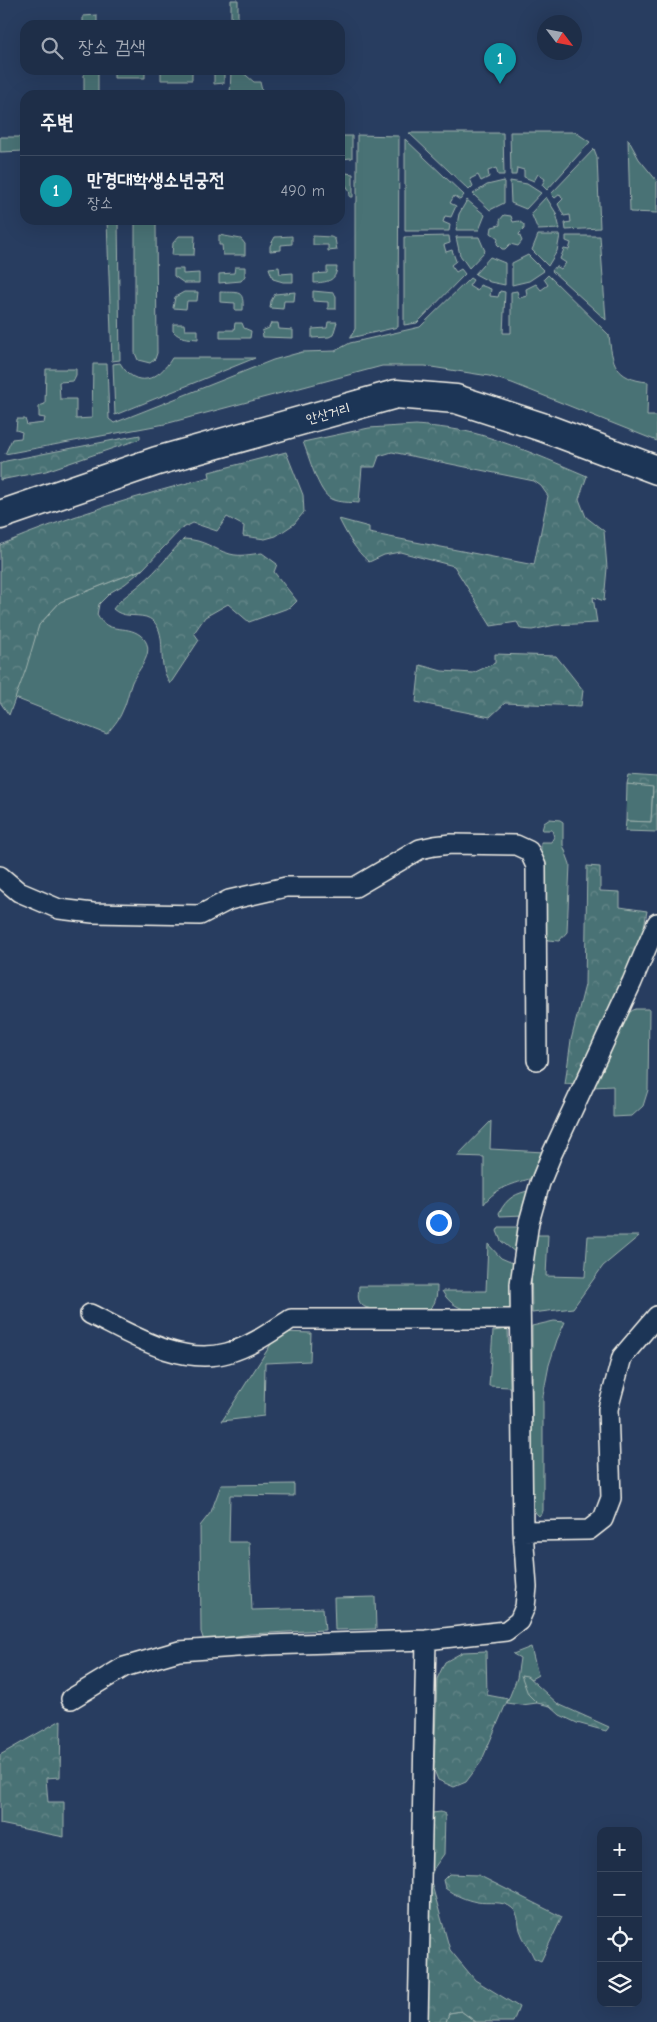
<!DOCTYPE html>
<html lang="ko">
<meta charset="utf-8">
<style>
:root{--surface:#1e2e48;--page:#26364f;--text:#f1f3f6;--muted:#a1a8b4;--line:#3c4a60;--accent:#ffd166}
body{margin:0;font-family:"Comic Neue","Poor Story",sans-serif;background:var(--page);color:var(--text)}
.controls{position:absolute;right:15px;bottom:15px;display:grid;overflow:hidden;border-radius:10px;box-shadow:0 5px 20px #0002}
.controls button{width:45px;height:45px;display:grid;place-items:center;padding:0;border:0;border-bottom:1px solid var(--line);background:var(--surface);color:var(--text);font:25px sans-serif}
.compass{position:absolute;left:537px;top:15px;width:45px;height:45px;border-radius:50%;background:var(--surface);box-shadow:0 5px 20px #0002;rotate:122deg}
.you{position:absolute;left:438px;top:1222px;width:18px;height:18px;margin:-12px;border:4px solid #fff;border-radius:50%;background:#1a73e8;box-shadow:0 0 0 8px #1a73e833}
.badge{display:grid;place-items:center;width:32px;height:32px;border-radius:50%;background:var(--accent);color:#fff;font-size:16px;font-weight:700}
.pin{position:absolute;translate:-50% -41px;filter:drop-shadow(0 1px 2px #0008)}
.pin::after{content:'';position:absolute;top:26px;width:18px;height:15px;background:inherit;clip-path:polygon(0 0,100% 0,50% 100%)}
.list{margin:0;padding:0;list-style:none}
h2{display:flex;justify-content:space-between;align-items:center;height:65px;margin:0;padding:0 20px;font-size:21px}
h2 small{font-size:16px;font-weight:400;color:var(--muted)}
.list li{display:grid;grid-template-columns:32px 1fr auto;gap:15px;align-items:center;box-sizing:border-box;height:70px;padding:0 20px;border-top:1px solid var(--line)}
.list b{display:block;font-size:19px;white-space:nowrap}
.list p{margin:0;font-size:16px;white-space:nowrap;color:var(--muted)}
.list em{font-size:16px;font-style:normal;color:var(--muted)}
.icon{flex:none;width:28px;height:28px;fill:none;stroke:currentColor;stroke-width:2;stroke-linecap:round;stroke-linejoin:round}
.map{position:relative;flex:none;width:657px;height:2022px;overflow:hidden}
.search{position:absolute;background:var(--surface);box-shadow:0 5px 20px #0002;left:20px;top:20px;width:325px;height:55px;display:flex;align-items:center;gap:12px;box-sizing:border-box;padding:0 18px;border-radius:15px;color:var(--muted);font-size:19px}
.panel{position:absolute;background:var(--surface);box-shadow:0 5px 20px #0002;left:20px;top:90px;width:325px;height:135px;border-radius:15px}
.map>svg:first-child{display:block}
</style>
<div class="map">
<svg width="657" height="2022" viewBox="0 0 657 2022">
<defs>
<pattern id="forest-crowns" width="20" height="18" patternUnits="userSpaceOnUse" patternTransform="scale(1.25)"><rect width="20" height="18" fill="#4a7275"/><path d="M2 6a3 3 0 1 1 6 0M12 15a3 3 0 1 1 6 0" fill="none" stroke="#658789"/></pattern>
</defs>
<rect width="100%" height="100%" fill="#283d60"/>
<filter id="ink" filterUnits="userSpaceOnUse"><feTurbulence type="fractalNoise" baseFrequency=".02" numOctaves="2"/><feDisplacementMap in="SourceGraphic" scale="10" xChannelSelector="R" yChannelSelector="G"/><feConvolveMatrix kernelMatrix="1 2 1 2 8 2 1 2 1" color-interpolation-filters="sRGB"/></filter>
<g filter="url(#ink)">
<path fill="#4a7275" stroke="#9fb2ae" d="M231 0H238V25H231Z
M97 15V25H83V16Z
M84 70H98V95H84Z
M114 70H145V78H114Z
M161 70H192V80H161Z
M214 70H224V83L214 84Z
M231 70H240L254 82H260L263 95H230Z
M510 132H575L590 142 547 190 542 185 545 179 538 174 534 181 524 177V170L517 168 516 175H511Z
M409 133H503L504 175H498L496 168 488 171 489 177 481 181 478 175 470 179 473 186 469 190Z
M357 135 399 136 398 327 350 338 355 329V203L357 202Z
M340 136H352V158L340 159Z
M0 137H25V151L0 152Z
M405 139 464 195 460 200 454 196 450 203 456 206 451 217 445 216 443 222 450 225 449 231H405Z
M628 139 639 159 657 181V213L630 212Z
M594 149 597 157 600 228 566 230 565 223 571 222 570 215 564 216 558 204 563 199 560 194 555 198 551 194Z
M340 167H344L346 173 353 174V197H350C350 189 346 184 340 179Z
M504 181V203L490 210 473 194 487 185Z
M510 181 527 184 541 193 526 209 511 203Z
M546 197 556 213 560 229 538 230 531 213Z
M467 200 485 215 479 230H456L459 214Z
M504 215 511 216 513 222 519 221 524 225V229L519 234 522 241 518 246 510 244 505 249H502L497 244 498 238 491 233 492 227 500 225V220Z
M107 220H118L120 360 112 361Z
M135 220H156L157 353 155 359 150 363 138 360 135 353Z
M219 235 241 239 245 244V255H223L222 245H219Z
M538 235H560L557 251 548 266 532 250Z
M179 236H195L194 255H172L173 243Z
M292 236V244L281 245V250L270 251V246L275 237Z
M313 236 331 237 335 239 337 250 328 251V245H313Z
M449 236 450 243 444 245 446 252 452 250 456 261 451 265 456 272 461 269 465 274 417 323 404 325V237Z
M566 236H600L606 320 552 271 556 266 561 269 566 263 560 259 564 249 569 250 571 243 566 241Z
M456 237H479L485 251 469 268 460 255Z
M528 255 544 271 529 281 512 285V263Z
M490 257 505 263V285L490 282 475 274Z
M235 267H245V276L241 281 219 283V274L234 273Z
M279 267 280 274 293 273V282H283L273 279 269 268Z
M327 267H337C336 282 326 282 314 283V274L327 273Z
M174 269H183V274L199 273V283H184L174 276Z
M548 275 609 335C612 363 615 379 648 382L647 416H657V441L512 383 489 376 425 366H382L165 424 5 454 12 439 21 438 22 432 16 430 17 419H25L27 425 44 423 45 418 39 417V406L45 404 46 369H76V375L73 381 59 382 60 399H76V419L92 418 93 364H107L109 419 114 423 273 360 302 352 335 351 350 343 420 327 470 278 473 280 469 286 477 291 480 285 491 289 490 296 498 297 500 291 505 292 503 333H511V292L517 291 519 298 527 296 526 289 536 284 541 290 548 285 544 279Z
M313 291 334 293 336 296V309H328V302L313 301Z
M184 292H198L197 301H187L186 309 173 308 175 297Z
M220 292C239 293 244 289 243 310H235V303L220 302Z
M295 292 294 301H284L283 309 270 308 271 301 275 294Z
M328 322H337L333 335 329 337 312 338V329L327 328Z
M235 323H242L244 328 251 331 250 338H220V330H234Z
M271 323H278L279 329 293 330V338L263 337 262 331 269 328Z
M173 324H184L185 330H198V339C188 338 180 339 173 331Z
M172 358H255L115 415 113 364 120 363C136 390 159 380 172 358Z
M143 569 125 584 111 592 99 604 97 615C108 635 125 624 140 635 159 650 138 669 132 682 128 692 127 703 122 712 119 720 112 727 107 734L15 698 39 625 60 602Z
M627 784 653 786 651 822 626 821Z
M550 819 560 820 563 822V845L570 864 567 932 559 941 548 940 541 936 540 926 541 842H551L554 837 552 830H542L544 823Z
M636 1009H649L648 1090 643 1106 632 1116 613 1117V1086L593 1087C598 1077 603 1068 608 1059 615 1044 618 1014 636 1009Z
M491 1121 490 1149 544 1152 532 1178C514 1184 496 1187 484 1204V1157L457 1156Z
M533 1190 524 1215 500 1216 499 1213C507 1198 515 1193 533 1190Z
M499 1227H521L515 1252 501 1241 497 1231Z
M534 1235H548L546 1276 585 1277 588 1236H639L603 1266 573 1308 532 1313 531 1258Z
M488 1244 501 1258 515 1264 513 1310C487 1311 457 1318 442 1291H486Z
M359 1286H437C437 1296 436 1307 426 1310 413 1310 369 1313 362 1305 356 1299 359 1293 359 1286Z
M554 1321 565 1322 557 1340 549 1365 543 1396V1511L539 1516C530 1510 533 1496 532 1486V1326Z
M508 1329 510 1387 489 1386 493 1331Z
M283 1332 311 1333 310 1361 265 1363 264 1416 222 1421 275 1338Z
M294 1484V1496L230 1495 229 1542H249L252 1610 323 1608 325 1630 250 1634 204 1641 201 1632 200 1526 211 1512 221 1485Z
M375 1597 376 1629 335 1630 334 1598Z
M531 1647 538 1675 531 1679 527 1676 528 1694 537 1703 522 1705 507 1703 517 1678 520 1658 513 1654Z
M461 2011 476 2022H446L449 2013Z"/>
<path fill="url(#forest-crowns)" stroke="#9fb2ae" d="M416 425C438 427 460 429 481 435 517 446 552 461 587 476L579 499 586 517 604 531 607 568 604 601 593 597 597 623 555 625 532 630 521 629 517 622 491 626 454 566 400 552 384 555 369 562C355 550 347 535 339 519L369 527V533L534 565 548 496 541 486 534 481 392 452 379 456 375 467H362L359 503C350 502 339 503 331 499 318 492 309 456 303 442L369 428Z
M140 435V439L46 471 0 480V464L6 461Z
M286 452 303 495 304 512 294 524 276 536 265 539 243 536 244 526 227 517 217 531 193 523 181 529 143 569 60 602 39 625 26 669 9 715 0 702V545C68 516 138 496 210 477L209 472Z
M184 539C206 540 212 549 230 554 241 557 251 554 262 553L277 564 274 572 297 601 291 607 249 622 228 604 205 617 194 633 199 640 170 684C167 678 164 672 163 665 160 649 166 624 146 617 134 614 123 618 113 609 121 598 132 592 142 583 158 570 170 553 184 539Z
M495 654 556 656 583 690 581 706 505 703 490 717 416 702 420 665 442 671 473 673 495 663Z
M629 775 657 777V832L625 831 626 821 651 822 653 787 627 784Z
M587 866 600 867V891L620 892V907L647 911 641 944 580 1083 565 1084 571 1040 585 985Z
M486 1651 487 1695 508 1699 481 1762 466 1782 454 1787 438 1780 434 1770 437 1679 445 1662 463 1652Z
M521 1675 527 1676 558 1704 609 1727 606 1731 577 1723 560 1715 550 1706 537 1703 528 1694Z
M61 1720 60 1777 46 1778 48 1802H64V1837L0 1824V1755Z
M441 1812 445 1814 444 1854 434 1868 430 1878 450 1950 475 1980 519 2007 513 2022H476L461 2011 449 2013 446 2022H427V1817L432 1813Z
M449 1874 478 1875 562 1917 541 1961 534 1958C530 1948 523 1940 520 1930 518 1922 519 1914 512 1908 503 1900 488 1904 477 1902 466 1900 454 1895 445 1888L443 1880Z"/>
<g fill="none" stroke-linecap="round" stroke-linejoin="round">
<g stroke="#f4f1e8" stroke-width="22">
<path id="minor" d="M0 876 19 892 59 909 93 913 200 915 229 900 286 887H355L420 849 434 846 451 844 516 845 529 851 536 866 537 1060
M90 1314C131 1334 179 1366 227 1353 250 1347 271 1332 291 1319H520
M523 1531 589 1530 603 1519 611 1498 608 1409 622 1357 657 1316
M71 1699 124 1667 179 1651 267 1645 426 1640 506 1631 519 1621 525 1607 527 1587 523 1531 520 1284 529 1222 540 1183 551 1156 632 982 657 923
M418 2022 426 1640"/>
</g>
<g stroke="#f4f1e8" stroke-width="31">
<path id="primary" d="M0 515 157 461 396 394 456 399 542 427 657 470"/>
</g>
<use href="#minor" stroke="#1d3557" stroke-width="19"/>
<use href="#primary" stroke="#1d3557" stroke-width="28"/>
</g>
</g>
<g text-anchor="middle" stroke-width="5" stroke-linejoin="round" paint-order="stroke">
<g font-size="14" fill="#f4f1e8" stroke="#1d3557">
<text transform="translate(328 413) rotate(-15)" y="5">안산거리</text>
</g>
</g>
</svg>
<div class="controls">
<button>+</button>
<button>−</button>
<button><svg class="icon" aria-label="locate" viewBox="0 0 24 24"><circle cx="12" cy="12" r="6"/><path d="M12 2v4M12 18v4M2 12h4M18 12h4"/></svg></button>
<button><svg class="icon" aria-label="layers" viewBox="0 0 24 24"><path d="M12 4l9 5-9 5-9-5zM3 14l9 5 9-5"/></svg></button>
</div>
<svg class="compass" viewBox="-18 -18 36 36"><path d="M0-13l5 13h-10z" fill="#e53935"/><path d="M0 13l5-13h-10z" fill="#a1a8b4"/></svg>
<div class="you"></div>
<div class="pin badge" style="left:500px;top:84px;background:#0f9aa8">1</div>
<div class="search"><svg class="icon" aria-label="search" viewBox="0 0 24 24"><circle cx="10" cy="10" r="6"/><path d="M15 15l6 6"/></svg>장소 검색</div>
<section class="panel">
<h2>주변<small></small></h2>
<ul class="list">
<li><span class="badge" style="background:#0f9aa8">1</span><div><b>만경대학생소년궁전</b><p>장소</p></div><em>490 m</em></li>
</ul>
</section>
</div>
